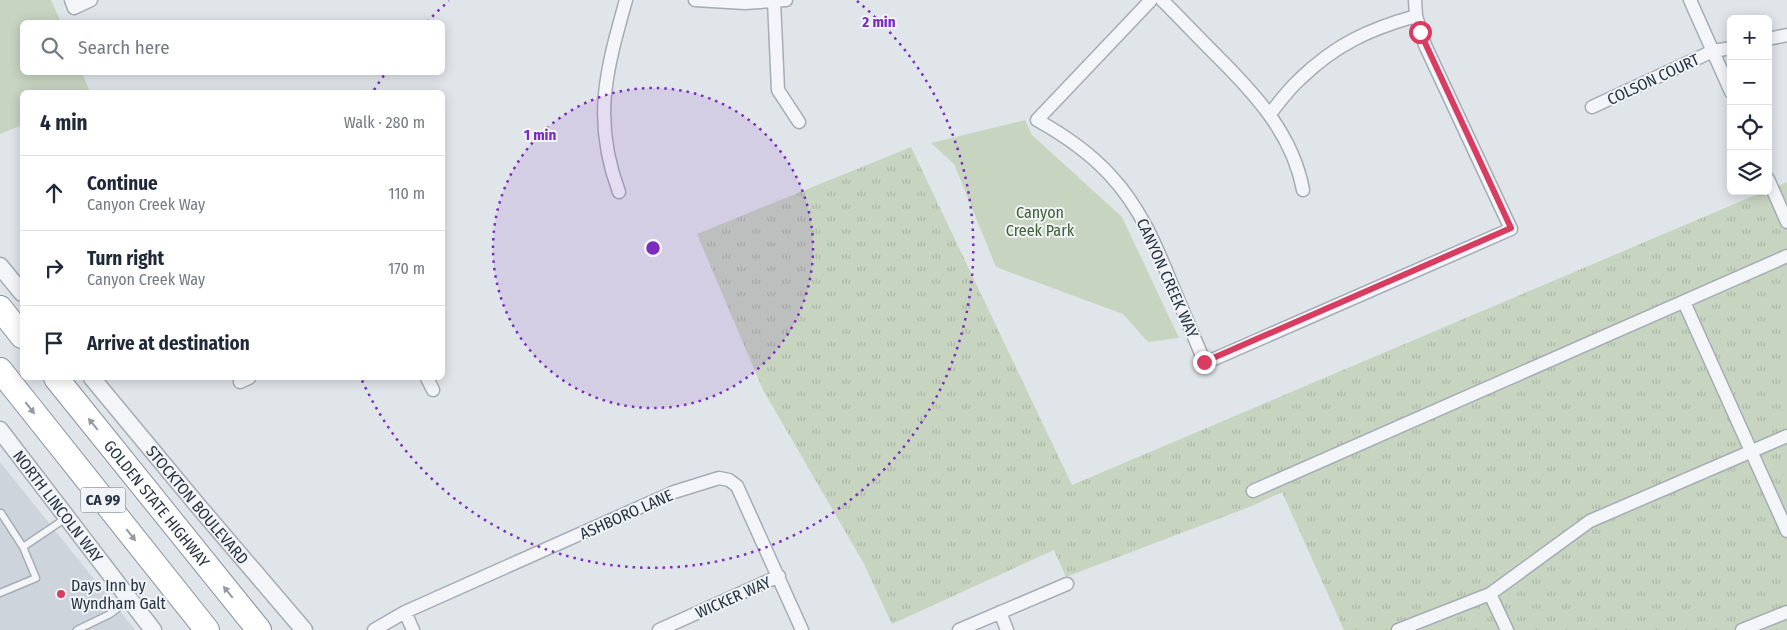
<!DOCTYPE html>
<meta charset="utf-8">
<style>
:root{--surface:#fff;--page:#f6f6f7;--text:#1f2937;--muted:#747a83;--line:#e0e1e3}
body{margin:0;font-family:"Fira Sans Condensed",sans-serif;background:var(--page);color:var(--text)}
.controls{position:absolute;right:15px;top:15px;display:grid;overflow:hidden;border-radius:8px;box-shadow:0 2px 12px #0003}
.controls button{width:45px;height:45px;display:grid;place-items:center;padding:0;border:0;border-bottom:1px solid var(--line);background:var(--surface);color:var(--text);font:25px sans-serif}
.stop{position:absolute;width:15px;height:15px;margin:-11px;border:4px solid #d83c61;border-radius:50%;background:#fff}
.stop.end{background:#d83c61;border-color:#fff;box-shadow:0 1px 5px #0008}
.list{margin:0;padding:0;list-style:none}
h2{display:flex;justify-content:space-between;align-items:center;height:65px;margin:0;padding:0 20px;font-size:21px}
h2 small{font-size:16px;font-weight:400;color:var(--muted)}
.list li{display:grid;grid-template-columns:32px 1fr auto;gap:15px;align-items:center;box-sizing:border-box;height:75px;padding:0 20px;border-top:1px solid var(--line)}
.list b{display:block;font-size:19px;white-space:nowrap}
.list p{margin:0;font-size:16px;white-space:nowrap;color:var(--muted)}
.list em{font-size:16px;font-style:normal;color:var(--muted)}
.icon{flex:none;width:28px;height:28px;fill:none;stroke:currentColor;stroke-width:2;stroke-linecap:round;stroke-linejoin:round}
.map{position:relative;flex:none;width:1787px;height:630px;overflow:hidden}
.search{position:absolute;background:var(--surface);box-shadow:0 2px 12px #0003;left:20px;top:20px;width:425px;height:55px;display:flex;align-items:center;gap:12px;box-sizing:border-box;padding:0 18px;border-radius:8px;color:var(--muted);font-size:19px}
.panel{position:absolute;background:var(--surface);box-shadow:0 2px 12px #0003;left:20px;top:90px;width:425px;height:290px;border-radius:8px}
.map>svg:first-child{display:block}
</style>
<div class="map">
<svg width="1787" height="630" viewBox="0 0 1787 630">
<defs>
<pattern id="grass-tufts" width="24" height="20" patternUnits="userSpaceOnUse" patternTransform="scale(1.25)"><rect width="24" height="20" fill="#c7d4c0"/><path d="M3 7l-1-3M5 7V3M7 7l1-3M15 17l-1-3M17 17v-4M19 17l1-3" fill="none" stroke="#abb7a6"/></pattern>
</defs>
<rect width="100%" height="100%" fill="#e0e5ea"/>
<path fill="#ced4dc" d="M0 462 135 630H0Z"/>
<path fill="url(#grass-tufts)" d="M911 147 1072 485 1765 191H1768V190L1787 182V630H1344L1282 492 1252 506 1066 577 1054 550 892 624 863 562 763 390 697 234Z"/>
<path fill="#c7d4c0" d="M0 0H51L61 22H22V72L82 73 90 92H22V125L0 134Z
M1025 120 1032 135 1122 217 1179 338 1148 342 1123 314 996 267 954 164 931 143Z"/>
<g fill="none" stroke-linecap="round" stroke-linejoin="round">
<g stroke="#a5acb5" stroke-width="9">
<path id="service" d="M0 513H1L23 547
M0 593 36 578 23 547 66 518
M77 630 110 614 129 600"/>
</g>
<g stroke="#a5acb5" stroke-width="15">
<path id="minor" d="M71 0 74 8 91 0
M695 0 745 3 786 0
M1151 0 1037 120C1064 135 1089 152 1110 175 1140 207 1156 245 1172 285 1183 311 1194 337 1205 363L1511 229 1425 45 1416 16 1415 0
M1162 0C1181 19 1199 38 1218 57 1256 95 1293 135 1303 190
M1690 0 1731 92
M774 1 778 90 799 122
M1768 39 1787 35
M1592 107 1713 51 1731 48
M1270 114C1279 102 1289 89 1300 79 1335 45 1369 29 1416 16
M1768 179 1787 222
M619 192C592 120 606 71 626 0
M1684 302 1787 531
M427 378 433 390
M240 382 249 378
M1253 491 1787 256
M1490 594 1507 630
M405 612 413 630
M1000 612 1007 630
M374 630 405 612 674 492 719 478 729 480 737 486 802 630
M659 630 779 576
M959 630 1067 584
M1398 630 1490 594 1590 521 1787 436
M1742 630 1787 612"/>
</g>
<g stroke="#a5acb5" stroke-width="19">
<g id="tertiary">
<path d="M0 266 22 293"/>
<path id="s1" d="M92 378 199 507 304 630"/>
<path id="s2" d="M0 430 153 630"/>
</g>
</g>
<g stroke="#8693a2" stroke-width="26">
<g id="motorway">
<path d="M0 308 22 336"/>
<path d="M0 370 207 630"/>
<path id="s3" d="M56 378 259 630"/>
</g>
</g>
<use href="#service" stroke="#f3f5f8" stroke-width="6"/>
<use href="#minor" stroke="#f3f5f8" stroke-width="12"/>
<use href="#tertiary" stroke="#f3f5f8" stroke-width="16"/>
<use href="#motorway" stroke="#fff" stroke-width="24"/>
</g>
<defs><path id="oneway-solid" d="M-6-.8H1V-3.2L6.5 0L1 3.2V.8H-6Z" transform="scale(1.25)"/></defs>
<g fill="#939aa1">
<use href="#oneway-solid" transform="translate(30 408) rotate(52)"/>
<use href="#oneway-solid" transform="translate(93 424) rotate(-129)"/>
<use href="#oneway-solid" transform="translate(131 535) rotate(52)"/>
<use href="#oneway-solid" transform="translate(228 592) rotate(-129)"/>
</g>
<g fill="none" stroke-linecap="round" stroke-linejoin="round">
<path stroke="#d83c61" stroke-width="6" d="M1204 362 1511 228 1420 32"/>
</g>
<circle cx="653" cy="248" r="160" fill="#7b2cbf" fill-opacity=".12"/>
<g fill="none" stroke="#7b2cbf" stroke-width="2.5" stroke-dasharray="2.5 5">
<circle cx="653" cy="248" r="160"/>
<path d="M374 90A320 320 0 0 1 385 74M427 22A320 320 0 0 1 449 1M857 1A320 320 0 1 1 361 378"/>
</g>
<circle fill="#d83c61" stroke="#f0f4f7" stroke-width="2" cx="61" cy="594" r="5"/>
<g text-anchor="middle" stroke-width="4" stroke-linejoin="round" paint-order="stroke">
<rect fill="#f0f4f7" stroke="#636e79" stroke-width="1" x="80.5" y="487.5" width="45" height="25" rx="4"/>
<g font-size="15" font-weight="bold" fill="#273443">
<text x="103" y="505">CA 99</text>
</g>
<g font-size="16" fill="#273443" stroke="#f0f4f7">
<text transform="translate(1653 79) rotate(-25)" y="6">COLSON COURT</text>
<text transform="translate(1168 278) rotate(66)" y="6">CANYON CREEK WAY</text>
<text dy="6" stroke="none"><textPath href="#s3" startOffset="161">GOLDEN STATE HIGHWAY</textPath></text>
<text dy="6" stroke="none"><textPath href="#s1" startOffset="165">STOCKTON BOULEVARD</textPath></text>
<text dy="6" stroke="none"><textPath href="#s2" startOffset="96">NORTH LINCOLN WAY</textPath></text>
<text transform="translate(626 514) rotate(-24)" y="6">ASHBORO LANE</text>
<text transform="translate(733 597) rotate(-24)" y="6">WICKER WAY</text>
</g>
<g font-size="16" fill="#405f34" stroke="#f0f4f7">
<text x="1040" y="218">Canyon<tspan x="1040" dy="18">Creek Park</tspan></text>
</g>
<g font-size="16" fill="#273443" stroke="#f0f4f7" text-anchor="start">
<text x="71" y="591">Days Inn by<tspan x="71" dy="18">Wyndham Galt</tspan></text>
</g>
</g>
<circle cx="653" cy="248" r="8" fill="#7b2cbf" stroke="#f0f4f7" stroke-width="2.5"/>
<g font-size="15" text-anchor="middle" font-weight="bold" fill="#7b2cbf" stroke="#f0f4f7" stroke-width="4" stroke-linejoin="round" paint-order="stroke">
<text x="879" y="27">2 min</text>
<text x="540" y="140">1 min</text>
</g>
</svg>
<div class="controls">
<button>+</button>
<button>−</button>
<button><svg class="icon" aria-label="locate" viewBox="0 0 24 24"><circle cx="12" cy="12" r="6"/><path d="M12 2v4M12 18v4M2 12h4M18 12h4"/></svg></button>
<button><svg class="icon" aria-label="layers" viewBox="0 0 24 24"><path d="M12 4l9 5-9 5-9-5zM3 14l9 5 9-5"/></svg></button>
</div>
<div class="stop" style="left:1420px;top:32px"></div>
<div class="stop end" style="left:1204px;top:362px"></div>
<div class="search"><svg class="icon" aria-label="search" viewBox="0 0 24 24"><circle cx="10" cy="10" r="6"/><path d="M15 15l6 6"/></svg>Search here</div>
<section class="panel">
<h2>4 min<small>Walk · 280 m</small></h2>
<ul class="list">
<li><svg class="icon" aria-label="ahead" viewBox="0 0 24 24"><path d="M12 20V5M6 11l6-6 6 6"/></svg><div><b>Continue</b><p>Canyon Creek Way</p></div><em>110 m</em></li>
<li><svg class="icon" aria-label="right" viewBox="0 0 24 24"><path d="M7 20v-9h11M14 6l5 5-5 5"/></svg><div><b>Turn right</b><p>Canyon Creek Way</p></div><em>170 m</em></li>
<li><svg class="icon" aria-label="arrive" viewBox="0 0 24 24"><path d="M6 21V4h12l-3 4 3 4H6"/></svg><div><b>Arrive at destination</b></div></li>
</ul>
</section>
</div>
